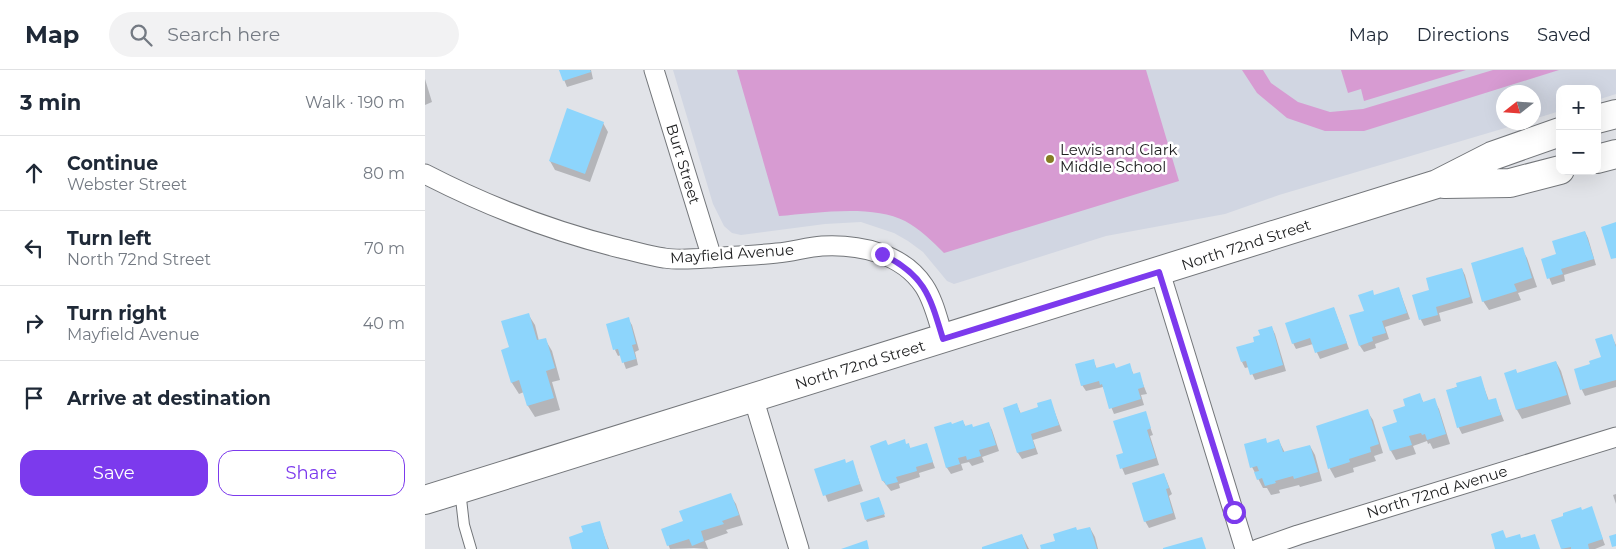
<!DOCTYPE html>
<meta charset="utf-8">
<style>
:root{--surface:#fff;--page:#f2f2f3;--text:#1f2937;--muted:#747a83;--line:#e0e1e3;--accent:#7c3aed}
body{margin:0;font-family:Montserrat,sans-serif;background:var(--page);color:var(--text)}
.controls{position:absolute;right:15px;top:15px;display:grid;overflow:hidden;border-radius:10px;box-shadow:0 5px 20px #0002}
.controls button{width:45px;height:45px;display:grid;place-items:center;padding:0;border:0;border-bottom:1px solid var(--line);background:var(--surface);color:var(--text);font:25px sans-serif}
.compass{position:absolute;left:1071px;top:15px;width:45px;height:45px;border-radius:50%;background:var(--surface);box-shadow:0 5px 20px #0002;rotate:253deg}
.stop{position:absolute;width:15px;height:15px;margin:-11px;border:4px solid #7c3aed;border-radius:50%;background:#fff}
.stop.end{background:#7c3aed;border-color:#fff;box-shadow:0 1px 5px #0008}
.list{margin:0;padding:0;list-style:none}
h2{display:flex;justify-content:space-between;align-items:center;height:65px;margin:0;padding:0 20px;font-size:21px}
h2 small{font-size:16px;font-weight:400;color:var(--muted)}
.list li{display:grid;grid-template-columns:32px 1fr auto;gap:15px;align-items:center;box-sizing:border-box;height:75px;padding:0 20px;border-top:1px solid var(--line)}
.list b{display:block;font-size:19px;white-space:nowrap}
.list p{margin:0;font-size:16px;white-space:nowrap;color:var(--muted)}
.list em{font-size:16px;font-style:normal;color:var(--muted)}
.actions{display:flex;gap:10px;padding:15px 20px}
.actions a{flex:1;padding:11px 0;border:1px solid var(--accent);border-radius:15px;text-align:center;font-size:18px;color:var(--accent)}
.actions .main{background:var(--accent);color:#fff}
.icon{flex:none;width:28px;height:28px;fill:none;stroke:currentColor;stroke-width:2;stroke-linecap:round;stroke-linejoin:round}
.map{position:relative;flex:none;width:1191px;height:479px;overflow:hidden}
header{display:flex;align-items:center;gap:30px;box-sizing:border-box;height:70px;padding:0 25px;background:var(--surface);border-bottom:1px solid var(--line)}
header strong{font-size:24px}
nav{display:flex;gap:28px;margin-inline-start:auto;font-size:18px}
.search{width:350px;height:45px;background:var(--page);display:flex;align-items:center;gap:12px;box-sizing:border-box;padding:0 18px;border-radius:28px;color:var(--muted);font-size:19px}
main{display:flex}
aside{flex:1;background:var(--surface)}
.map>svg:first-child{display:block}
</style>
<header>
<strong>Map</strong>
<div class="search"><svg class="icon" aria-label="search" viewBox="0 0 24 24"><circle cx="10" cy="10" r="6"/><path d="M15 15l6 6"/></svg>Search here</div>
<nav><a>Map</a><a>Directions</a><a>Saved</a></nav>
</header>
<main>
<aside>
<h2>3 min<small>Walk · 190 m</small></h2>
<ul class="list">
<li><svg class="icon" aria-label="ahead" viewBox="0 0 24 24"><path d="M12 20V5M6 11l6-6 6 6"/></svg><div><b>Continue</b><p>Webster Street</p></div><em>80 m</em></li>
<li><svg class="icon" aria-label="left" viewBox="0 0 24 24"><path d="M17 20v-9H6M10 6l-5 5 5 5"/></svg><div><b>Turn left</b><p>North 72nd Street</p></div><em>70 m</em></li>
<li><svg class="icon" aria-label="right" viewBox="0 0 24 24"><path d="M7 20v-9h11M14 6l5 5-5 5"/></svg><div><b>Turn right</b><p>Mayfield Avenue</p></div><em>40 m</em></li>
<li><svg class="icon" aria-label="arrive" viewBox="0 0 24 24"><path d="M6 21V4h12l-3 4 3 4H6"/></svg><div><b>Arrive at destination</b></div></li>
</ul>
<div class="actions"><a class="main">Save</a><a>Share</a></div>
</aside>
<div class="map">
<svg width="1191" height="479" viewBox="0 0 1191 479">
<rect width="100%" height="100%" fill="#e1e3e8"/>
<path fill="#d1d6e2" d="M248 0H1191V24L1172 30V19H1135V41L1109 49 1108 22H1078V52L1097 53 854 125 800 144 681 166 529 214 522 211 498 182 483 171 469 163 436 152 400 154 316 165 307 163 299 156 288 134Z"/>
<path fill="#d79bd2" d="M312 0H721L754 111 519 183C507 171 495 159 480 151 448 134 390 143 354 146Z
M817 0H838L846 13 873 32 905 42 938 39 1068 0H1134L939 61H900L862 48 832 23Z
M916 0H1041L939 31 936 19 923 23Z"/>
<path fill="#0003" d="M135 0H166L168 9 142 17Z
M0 9 7 32 0 35Z
M178 53 183 62 165 112 130 100 125 91Z
M1160 162 1163 168 1171 195 1139 205 1140 211 1127 215 1117 190 1133 185Z
M1097 179 1102 188 1112 217 1093 223 1096 230 1064 240 1058 231Z
M1037 199 1040 205 1048 233 1014 243 1016 251 999 256 996 250 989 226 1006 221Z
M974 219 985 249 960 257 964 269 950 274 951 278 939 282 935 276 950 226Z
M909 238 924 279 895 289 888 274 871 279 868 273Z
M103 244 110 255 114 271 120 269 127 281 135 310 127 312 135 340 110 347 103 336 99 322 94 324 87 313 85 278Z
M203 249 207 255 214 280 210 282 213 295 201 299 196 285 193 286 190 280Z
M847 258 850 264 861 301 830 310 824 297 820 298 817 292 831 273Z
M1186 265 1191 275V317L1160 326 1157 320 1151 300 1167 295 1177 288Z
M668 290 672 299H691L704 295 709 305 714 304 722 324 716 325 719 335 689 344 678 317 661 321 657 315Z
M1131 292 1136 301 1146 334 1097 349 1092 340 1081 304 1091 301 1093 304Z
M1055 307 1064 331 1070 329 1079 351 1037 364 1034 358 1022 321Z
M994 325 999 333 1009 330 1014 339 1025 374 1008 379 1005 373 1003 374 1002 371 988 376 991 384 971 390 966 381 959 357 973 353 981 337Z
M625 330 637 361 608 370 613 384 597 389 593 383 579 338 592 335 596 344 615 338Z
M942 341 948 350 958 383 949 386 951 391 928 398 929 402 910 408 905 399 892 357Z
M720 343 728 365 725 366 734 395 700 405 692 386 700 384Z
M538 352 541 357 549 359 564 354 567 360 574 381 557 387 559 392 547 396 544 392 536 394 538 400 526 404 522 398 510 358Z
M840 370 843 374 854 371 860 383 885 376 890 385 897 411 875 417 874 415 854 420 855 423 846 425 842 418H838L827 397Z
M483 374 486 379 501 374 510 398 494 403 495 407 474 414 475 418 466 421 458 411 463 376Z
M427 392 438 421 403 432 391 400Z
M739 404 747 424 744 426 751 449 724 458 720 451Z
M1191 424V434L1188 425Z
M305 425 311 434 318 455 301 460 303 463 280 471 283 479 269 478 245 479 237 460 259 452Z
M455 431 460 447 442 452 441 450Z
M1166 438 1180 475 1170 479H1137L1128 451Z
M174 452 184 479H149L160 463Z
M665 458 670 467 673 479H618L652 462Z
M597 465 604 479H559Z"/>
<path fill="#8dd5fc" d="M134 0H165L166 2 138 11Z
M142 38 179 52 160 104 124 91Z
M1191 152V188L1186 189 1176 157Z
M1160 161 1169 189 1136 199 1138 204 1122 209 1116 189 1131 184 1127 171Z
M1098 177 1107 208 1089 214 1092 221 1057 232 1046 193Z
M1037 198 1045 227 1011 237 1013 245 994 250 987 225 1004 220 1001 208Z
M974 217 982 243 957 251 961 263 947 267 948 271 934 276 924 245 939 241 933 225 948 220 949 225Z
M909 237 922 273 890 283 885 268 867 274 860 253Z
M104 243 112 270 121 268 130 298 121 301 129 328 102 336 94 310 86 313 76 280 84 277 76 251Z
M204 247 211 274 207 275 211 289 197 293 193 279 188 280 181 254Z
M847 256 858 295 825 305 821 291 816 292 811 277 829 272 828 267 835 265 833 260Z
M1187 264 1191 277V310L1155 320 1149 299 1165 294 1164 291 1176 287 1170 269Z
M669 289 671 298 689 293 691 298 705 293 708 304 715 302 719 317 713 319 716 329 684 339 677 314 675 315 674 311 656 316 650 294Z
M1131 291 1142 325 1091 340 1079 303 1091 299 1092 303Z
M1056 306 1063 330 1071 328 1076 345 1032 358 1021 320 1032 317 1031 313Z
M995 323 998 332 1010 328 1021 364 1002 370 1000 364 997 365 996 363 984 366 987 375 965 381 957 357 972 352 968 340 980 336 978 329Z
M626 329 634 355 606 364 610 378 592 383 578 338 592 333 595 343 613 337 612 333Z
M943 339 954 374 945 377 946 382 924 389 925 392 903 399 891 356Z
M721 341 726 358 722 360 731 388 695 399 691 385 698 383 688 351Z
M538 350 540 356 547 354 548 357 564 352 571 375 554 380 556 386 542 390 541 386 533 388 535 394 521 398 509 357 526 352 527 354Z
M841 368 842 373 854 369 858 382 885 375 893 402 869 409 868 406 850 411 851 413 840 416 837 408 832 410 829 402 834 401 832 396 825 398 819 374Z
M480 369 481 374 484 373 485 378 502 373 508 392 491 397 492 401 471 407 473 412 461 415 459 411H457L445 376 461 370 463 375Z
M420 389 421 393 428 390 435 414 398 426 389 399Z
M739 403 744 418 741 419 748 443 719 452 707 413Z
M306 423 314 445 297 451 299 454 276 461 279 471 267 476 264 469 242 476 236 459 258 451 254 441Z
M454 427 460 444 440 450 435 433Z
M1167 436 1178 469 1163 474 1164 479H1146V477L1136 479 1126 450 1138 446V443L1156 437 1157 440Z
M175 451 183 479H147L144 467 158 462 156 456Z
M651 457 652 460 665 457 672 479H616L615 475 630 471 628 464Z
M1078 460 1081 468 1095 464 1096 468 1110 464 1115 479H1070L1066 464Z
M597 464 602 479H557V477Z
M1191 464V476L1187 477 1184 466Z
M777 467 781 479H738V478Z
M442 470 444 479H416Z"/>
<g fill="none" stroke-linecap="round" stroke-linejoin="round">
<g stroke="#73767a" stroke-width="12">
<path id="lane" d="M35 420 39 455 46 479"/>
</g>
<g stroke="#73767a" stroke-width="21">
<path id="street" d="M229 0 287 188
M0 104C62 136 127 161 195 178 209 181 224 186 239 188 258 191 277 188 296 187 315 186 334 185 352 183 367 182 382 177 397 176 434 174 477 183 499 216 509 231 513 251 519 269
M735 202 820 479
M328 327 374 479
M833 479 873 465 1191 367"/>
</g>
<g stroke="#73767a" stroke-width="30">
<path id="primary" d="M1172 49 1191 44
M1172 89 1191 84
M1019 114 1085 113 1135 100
M0 430 1012 114 1067 86 1135 62"/>
</g>
<use href="#lane" stroke="#fff" stroke-width="10"/>
<use href="#street" stroke="#fff" stroke-width="19"/>
<use href="#primary" stroke="#fff" stroke-width="28"/>
</g>
<g fill="none" stroke-linecap="round" stroke-linejoin="round">
<path stroke="#7c3aed" stroke-width="6" d="M457 184C500 205 505 226 518 269L734 202 809 442"/>
</g>
<circle fill="#857d23" stroke="#fff" stroke-width="2" cx="625" cy="89" r="5"/>
<g text-anchor="middle" stroke-width="5" stroke-linejoin="round" paint-order="stroke">
<g font-size="15" fill="#202122" stroke="#fff" text-anchor="start">
<text x="635" y="85">Lewis and Clark<tspan x="635" dy="17">Middle School</tspan></text>
</g>
<g font-size="15" fill="#202122" stroke="#fff">
<text transform="translate(258 94) rotate(73)" y="5">Burt Street</text>
<text transform="translate(821 175) rotate(-18)" y="5">North 72nd Street</text>
<text transform="translate(307 184) rotate(-4)" y="5">Mayfield Avenue</text>
<text transform="translate(435 295) rotate(-17)" y="5">North 72nd Street</text>
<text transform="translate(1012 422) rotate(-17)" y="5">North 72nd Avenue</text>
</g>
</g>
</svg>
<div class="controls">
<button>+</button>
<button>−</button>
</div>
<svg class="compass" viewBox="-18 -18 36 36"><path d="M0-13l5 13h-10z" fill="#e53935"/><path d="M0 13l5-13h-10z" fill="#747a83"/></svg>
<div class="stop" style="left:809px;top:442px"></div>
<div class="stop end" style="left:457px;top:184px"></div>
</div>
</main>
